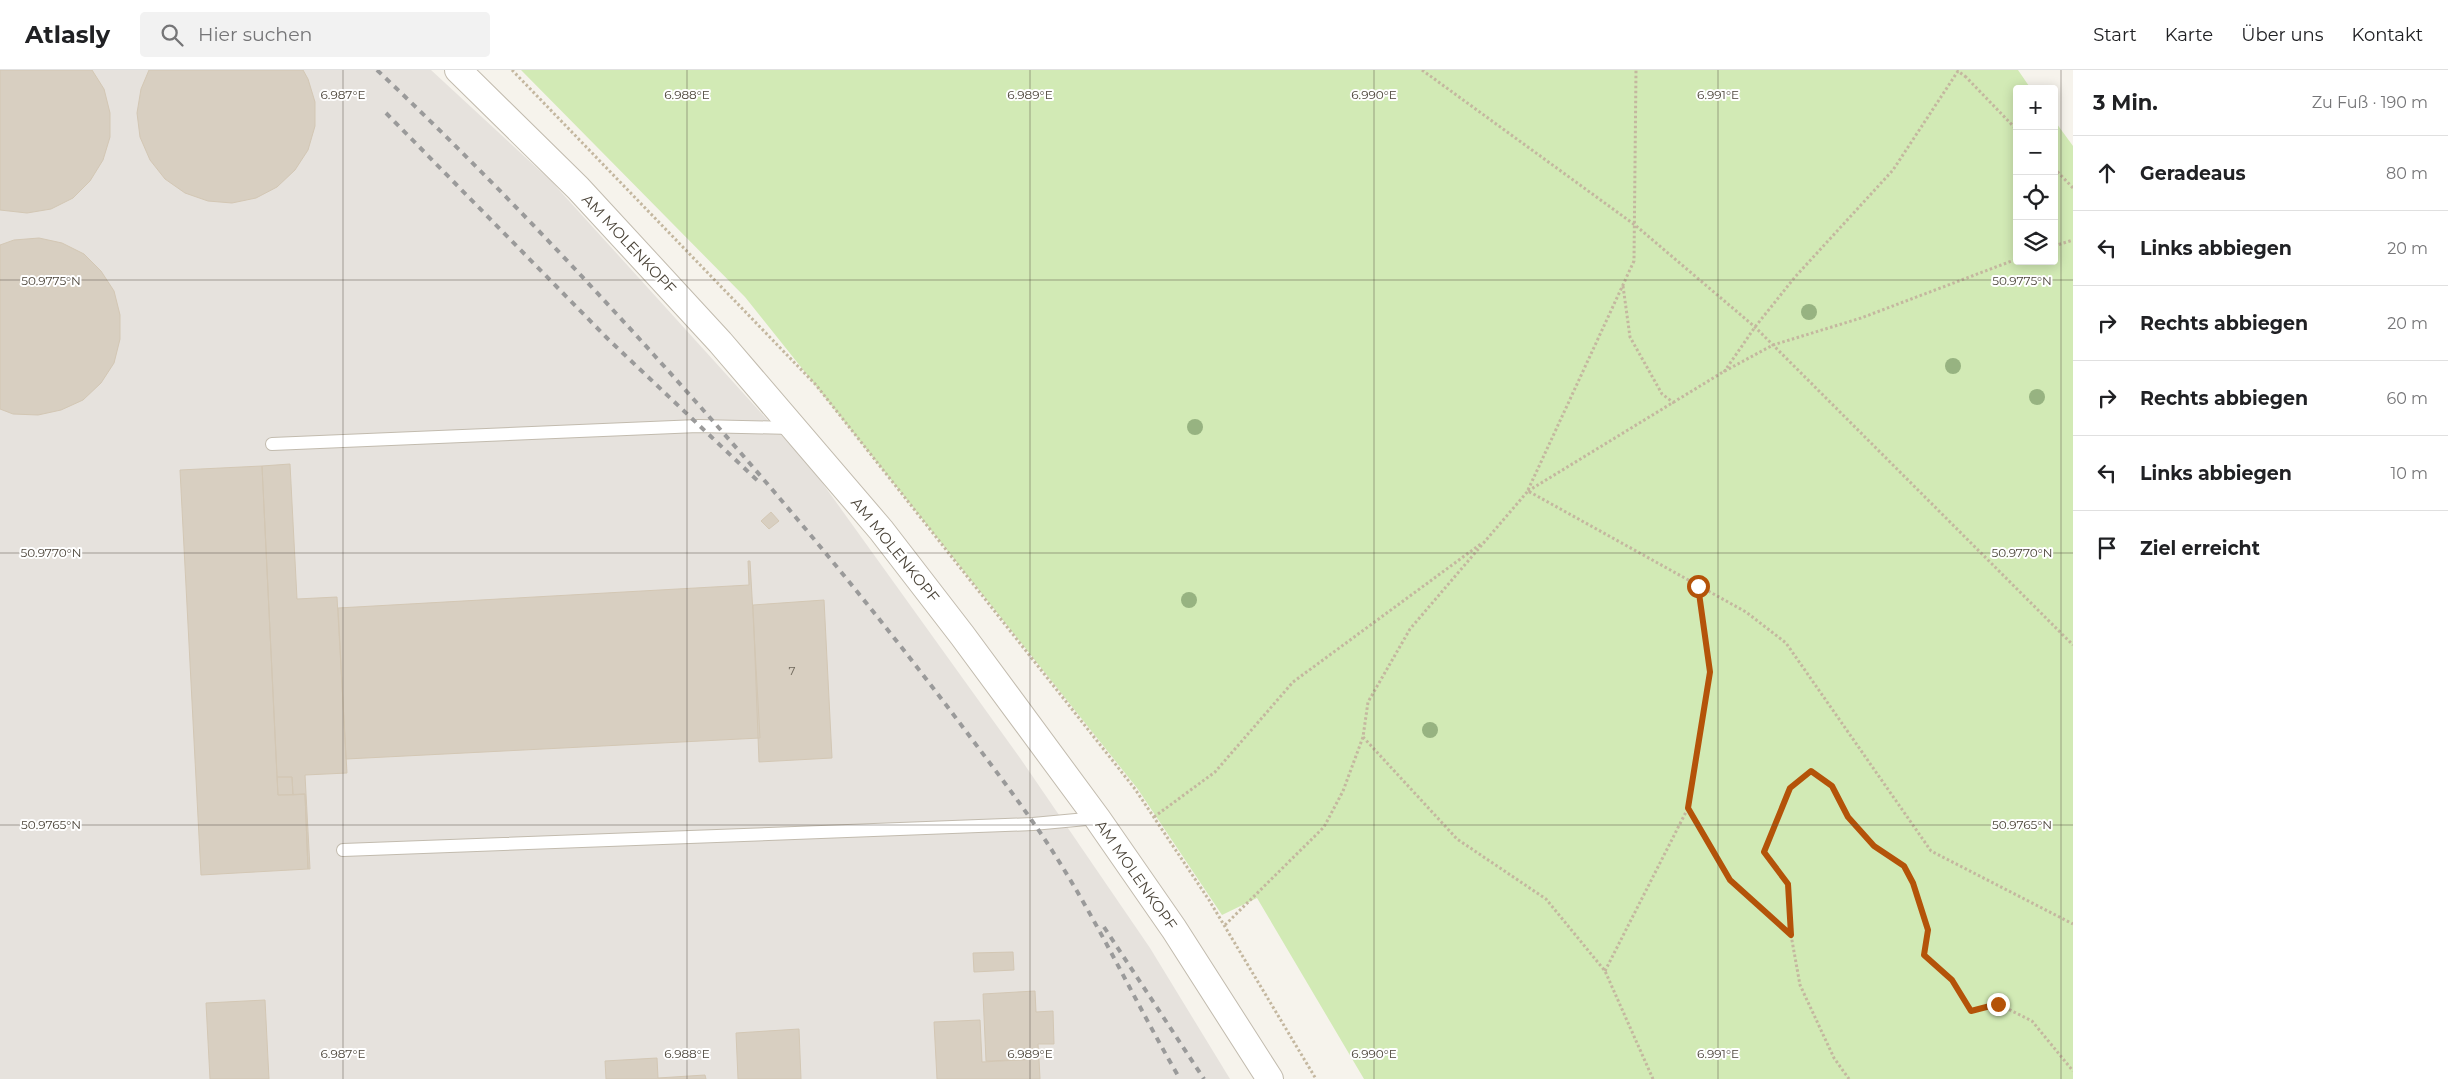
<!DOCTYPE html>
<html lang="de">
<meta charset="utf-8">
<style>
:root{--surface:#fff;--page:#f2f2f2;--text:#202124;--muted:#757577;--line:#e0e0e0}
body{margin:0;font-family:Montserrat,sans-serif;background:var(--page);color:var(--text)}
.controls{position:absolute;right:15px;top:15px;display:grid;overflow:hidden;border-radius:5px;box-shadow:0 2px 12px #0003}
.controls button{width:45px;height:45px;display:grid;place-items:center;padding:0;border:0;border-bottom:1px solid var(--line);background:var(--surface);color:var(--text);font:25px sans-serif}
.stop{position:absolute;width:15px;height:15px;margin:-11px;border:4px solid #b45309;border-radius:50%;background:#fff}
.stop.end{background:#b45309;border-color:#fff;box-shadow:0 1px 5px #0008}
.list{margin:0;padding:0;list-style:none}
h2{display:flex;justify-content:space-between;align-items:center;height:65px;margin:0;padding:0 20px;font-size:21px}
h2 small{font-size:16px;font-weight:400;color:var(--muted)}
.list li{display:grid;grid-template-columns:32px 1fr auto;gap:15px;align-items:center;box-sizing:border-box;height:75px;padding:0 20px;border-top:1px solid var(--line)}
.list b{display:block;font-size:19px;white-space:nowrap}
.list em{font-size:16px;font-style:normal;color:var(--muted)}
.icon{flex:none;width:28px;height:28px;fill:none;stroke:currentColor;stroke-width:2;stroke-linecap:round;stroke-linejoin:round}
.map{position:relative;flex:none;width:2073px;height:1009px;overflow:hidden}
header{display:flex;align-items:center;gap:30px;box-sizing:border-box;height:70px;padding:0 25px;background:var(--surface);border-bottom:1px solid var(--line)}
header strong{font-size:24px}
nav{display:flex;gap:28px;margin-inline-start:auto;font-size:18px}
.search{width:350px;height:45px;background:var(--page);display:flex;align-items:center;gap:12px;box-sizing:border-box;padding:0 18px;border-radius:5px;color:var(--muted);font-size:19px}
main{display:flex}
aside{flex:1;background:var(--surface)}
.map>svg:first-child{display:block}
</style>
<header>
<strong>Atlasly</strong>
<div class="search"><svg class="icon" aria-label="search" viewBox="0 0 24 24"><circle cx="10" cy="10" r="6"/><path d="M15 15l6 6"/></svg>Hier suchen</div>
<nav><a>Start</a><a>Karte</a><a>Über uns</a><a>Kontakt</a></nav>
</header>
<main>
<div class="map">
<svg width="2073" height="1009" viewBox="0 0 2073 1009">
<rect width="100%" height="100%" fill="#f6f3ec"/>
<path fill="#e6e2dd" d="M0 0H431L551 111 813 400 1020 688 1150 878 1230 1009H0Z"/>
<path fill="#d2eab5" d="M521 0H2018L2031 19H2017V191H2054V50L2073 76V1009H1364L1257 828 1222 845 1137 718 745 227Z"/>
<path fill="#d8cfc1" stroke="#d3c7b4" d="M0 0H92L104 19 110 43V67L103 90 90 111 73 128 51 139 27 143 0 140Z
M149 0H303L308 9 315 32V56L308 80 295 100 277 117 256 128 232 133 208 131 185 123 165 109 150 90 140 67 137 43 141 19Z
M39 168 62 173 84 184 101 201 114 221 120 245V269L114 293 101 313 83 330 61 340 38 345 13 344 0 339V175L14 170Z
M290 394 297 529 337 527 347 703 305 705 310 799H308L305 724 293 725 292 707H277L262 396Z
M262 396 278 725 305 724 308 799 201 805 180 400Z
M771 442 779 451 769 459 761 451Z
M748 491H750L760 668 346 689 338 538 749 515Z
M824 530 832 688 759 692 753 535Z
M277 707H292L293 725H278Z
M1013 882 1014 900 974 902 973 883Z
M1035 921 1036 942 1053 941 1054 974H1038L1039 989 986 991 983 924Z
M265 930 269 1009H210L206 933Z
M980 950 982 992 1039 989 1040 1009H937L934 952Z
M799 959 801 1009H738L736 963Z
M657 988 658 1008 705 1005 706 1009H606L605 991Z"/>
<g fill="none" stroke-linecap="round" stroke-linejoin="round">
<g stroke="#c2bbae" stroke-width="14">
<path id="lane" d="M272 374 698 356 792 358
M343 780 1033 754 1097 748"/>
</g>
<g stroke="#c2bbae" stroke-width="28">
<path id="street" d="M458 0 578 118 720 272 881 460 962 565 1097 748 1174 859 1270 1009"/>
</g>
<path stroke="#c4b79f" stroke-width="3" stroke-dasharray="2.5 2.5" stroke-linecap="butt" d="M512 0 816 315 1135 719 1209 830 1316 1009
M1422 0 1635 155 1755 257 2073 575
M1965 6 2017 60
M2054 98 2073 118
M2054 176 2073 170
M1623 216 1630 267 1662 324 1674 333
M1724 302 1755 257 1795 207 1893 100 1958 1 1966 7
M1528 420 1634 191 1636 0
M1528 421 1723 302 1773 275 1861 248 2017 189
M1698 516 1710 602 1688 738 1730 810 1791 865 1800 915 1834 988 1849 1009
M1363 667 1457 769 1546 829 1605 901 1653 1009
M1154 747 1215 702 1293 612 1482 473
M1225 855 1324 757 1343 721 1363 667 1368 632 1410 559 1528 421 1746 542 1786 573 1931 781 2073 854
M1791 865 1788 814 1765 782 1790 718 1811 701 1832 716 1848 747 1873 775 1904 796 1913 813 1928 860 1924 885 1952 910 1971 941 1998 934 2032 951 2073 1001
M1605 901 1688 738"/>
<use href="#lane" stroke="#fff" stroke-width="12"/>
<use href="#street" stroke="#fff" stroke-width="26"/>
<path stroke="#9a9a9a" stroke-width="4" stroke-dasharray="6 6" stroke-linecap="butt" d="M377 0C497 113 610 234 719 358 805 456 887 556 965 660 995 700 1026 740 1053 782 1100 855 1136 934 1180 1009
M386 43 608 269 760 413
M1104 857 1204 1009"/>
</g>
<g fill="#97b381">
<circle cx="1809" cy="242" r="8"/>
<circle cx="1953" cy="296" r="8"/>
<circle cx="2037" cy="327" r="8"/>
<circle cx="1195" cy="357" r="8"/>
<circle cx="1189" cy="530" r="8"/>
<circle cx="1430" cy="660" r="8"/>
</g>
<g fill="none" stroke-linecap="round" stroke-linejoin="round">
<path stroke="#b45309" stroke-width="6" d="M1698 516 1710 602 1688 738 1730 810 1791 865 1788 814 1764 782 1790 718 1811 701 1832 716 1848 747 1874 776 1904 796 1913 813 1928 860 1924 885 1952 910 1971 941 1998 934"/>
</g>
<path fill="none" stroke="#4b4439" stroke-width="1" stroke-opacity="0.45" d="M343 0V1009M687 0V1009M1030 0V1009M1374 0V1009M1718 0V1009M2061 0V1009M0 210H2073M0 483H2073M0 755H2073"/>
<g text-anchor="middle" stroke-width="4" stroke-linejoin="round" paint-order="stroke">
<g font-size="12" fill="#6e675b">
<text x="792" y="605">7</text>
</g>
<g font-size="15" fill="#4b4439" stroke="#fff">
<text transform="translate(629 174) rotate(47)" y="5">AM MOLENKOPF</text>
<text transform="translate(895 480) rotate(51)" y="5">AM MOLENKOPF</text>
<text transform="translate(1136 805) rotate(55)" y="5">AM MOLENKOPF</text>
</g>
</g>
<g font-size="12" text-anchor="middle" fill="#4b4439" stroke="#fff" stroke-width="4" stroke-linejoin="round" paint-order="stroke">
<text x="343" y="29">6.987°E</text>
<text x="687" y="29">6.988°E</text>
<text x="1030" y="29">6.989°E</text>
<text x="1374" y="29">6.990°E</text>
<text x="1718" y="29">6.991°E</text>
<text x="51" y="215">50.9775°N</text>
<text x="2022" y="215">50.9775°N</text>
<text x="51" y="487">50.9770°N</text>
<text x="2022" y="487">50.9770°N</text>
<text x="51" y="759">50.9765°N</text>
<text x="2022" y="759">50.9765°N</text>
<text x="343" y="988">6.987°E</text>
<text x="687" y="988">6.988°E</text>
<text x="1030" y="988">6.989°E</text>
<text x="1374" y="988">6.990°E</text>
<text x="1718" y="988">6.991°E</text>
</g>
</svg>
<div class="controls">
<button>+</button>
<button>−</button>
<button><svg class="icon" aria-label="locate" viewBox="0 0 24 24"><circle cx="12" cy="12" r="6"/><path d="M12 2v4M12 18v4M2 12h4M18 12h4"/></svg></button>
<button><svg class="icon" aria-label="layers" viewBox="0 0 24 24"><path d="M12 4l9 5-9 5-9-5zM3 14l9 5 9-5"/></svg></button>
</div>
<div class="stop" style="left:1698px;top:516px"></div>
<div class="stop end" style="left:1998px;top:934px"></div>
</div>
<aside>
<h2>3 Min.<small>Zu Fuß · 190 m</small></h2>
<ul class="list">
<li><svg class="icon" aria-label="ahead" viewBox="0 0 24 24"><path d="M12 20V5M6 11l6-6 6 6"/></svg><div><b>Geradeaus</b></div><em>80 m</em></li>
<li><svg class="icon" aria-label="left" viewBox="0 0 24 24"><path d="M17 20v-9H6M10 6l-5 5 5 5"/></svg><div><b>Links abbiegen</b></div><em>20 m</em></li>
<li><svg class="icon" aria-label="right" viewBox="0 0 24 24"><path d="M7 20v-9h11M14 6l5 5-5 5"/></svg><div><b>Rechts abbiegen</b></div><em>20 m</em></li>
<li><svg class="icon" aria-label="right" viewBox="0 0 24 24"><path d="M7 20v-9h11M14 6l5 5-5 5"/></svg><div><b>Rechts abbiegen</b></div><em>60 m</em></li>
<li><svg class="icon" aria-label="left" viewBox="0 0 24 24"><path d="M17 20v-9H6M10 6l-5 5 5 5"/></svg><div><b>Links abbiegen</b></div><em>10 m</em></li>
<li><svg class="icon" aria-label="arrive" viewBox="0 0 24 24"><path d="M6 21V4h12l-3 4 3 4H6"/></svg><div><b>Ziel erreicht</b></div></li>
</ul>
</aside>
</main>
